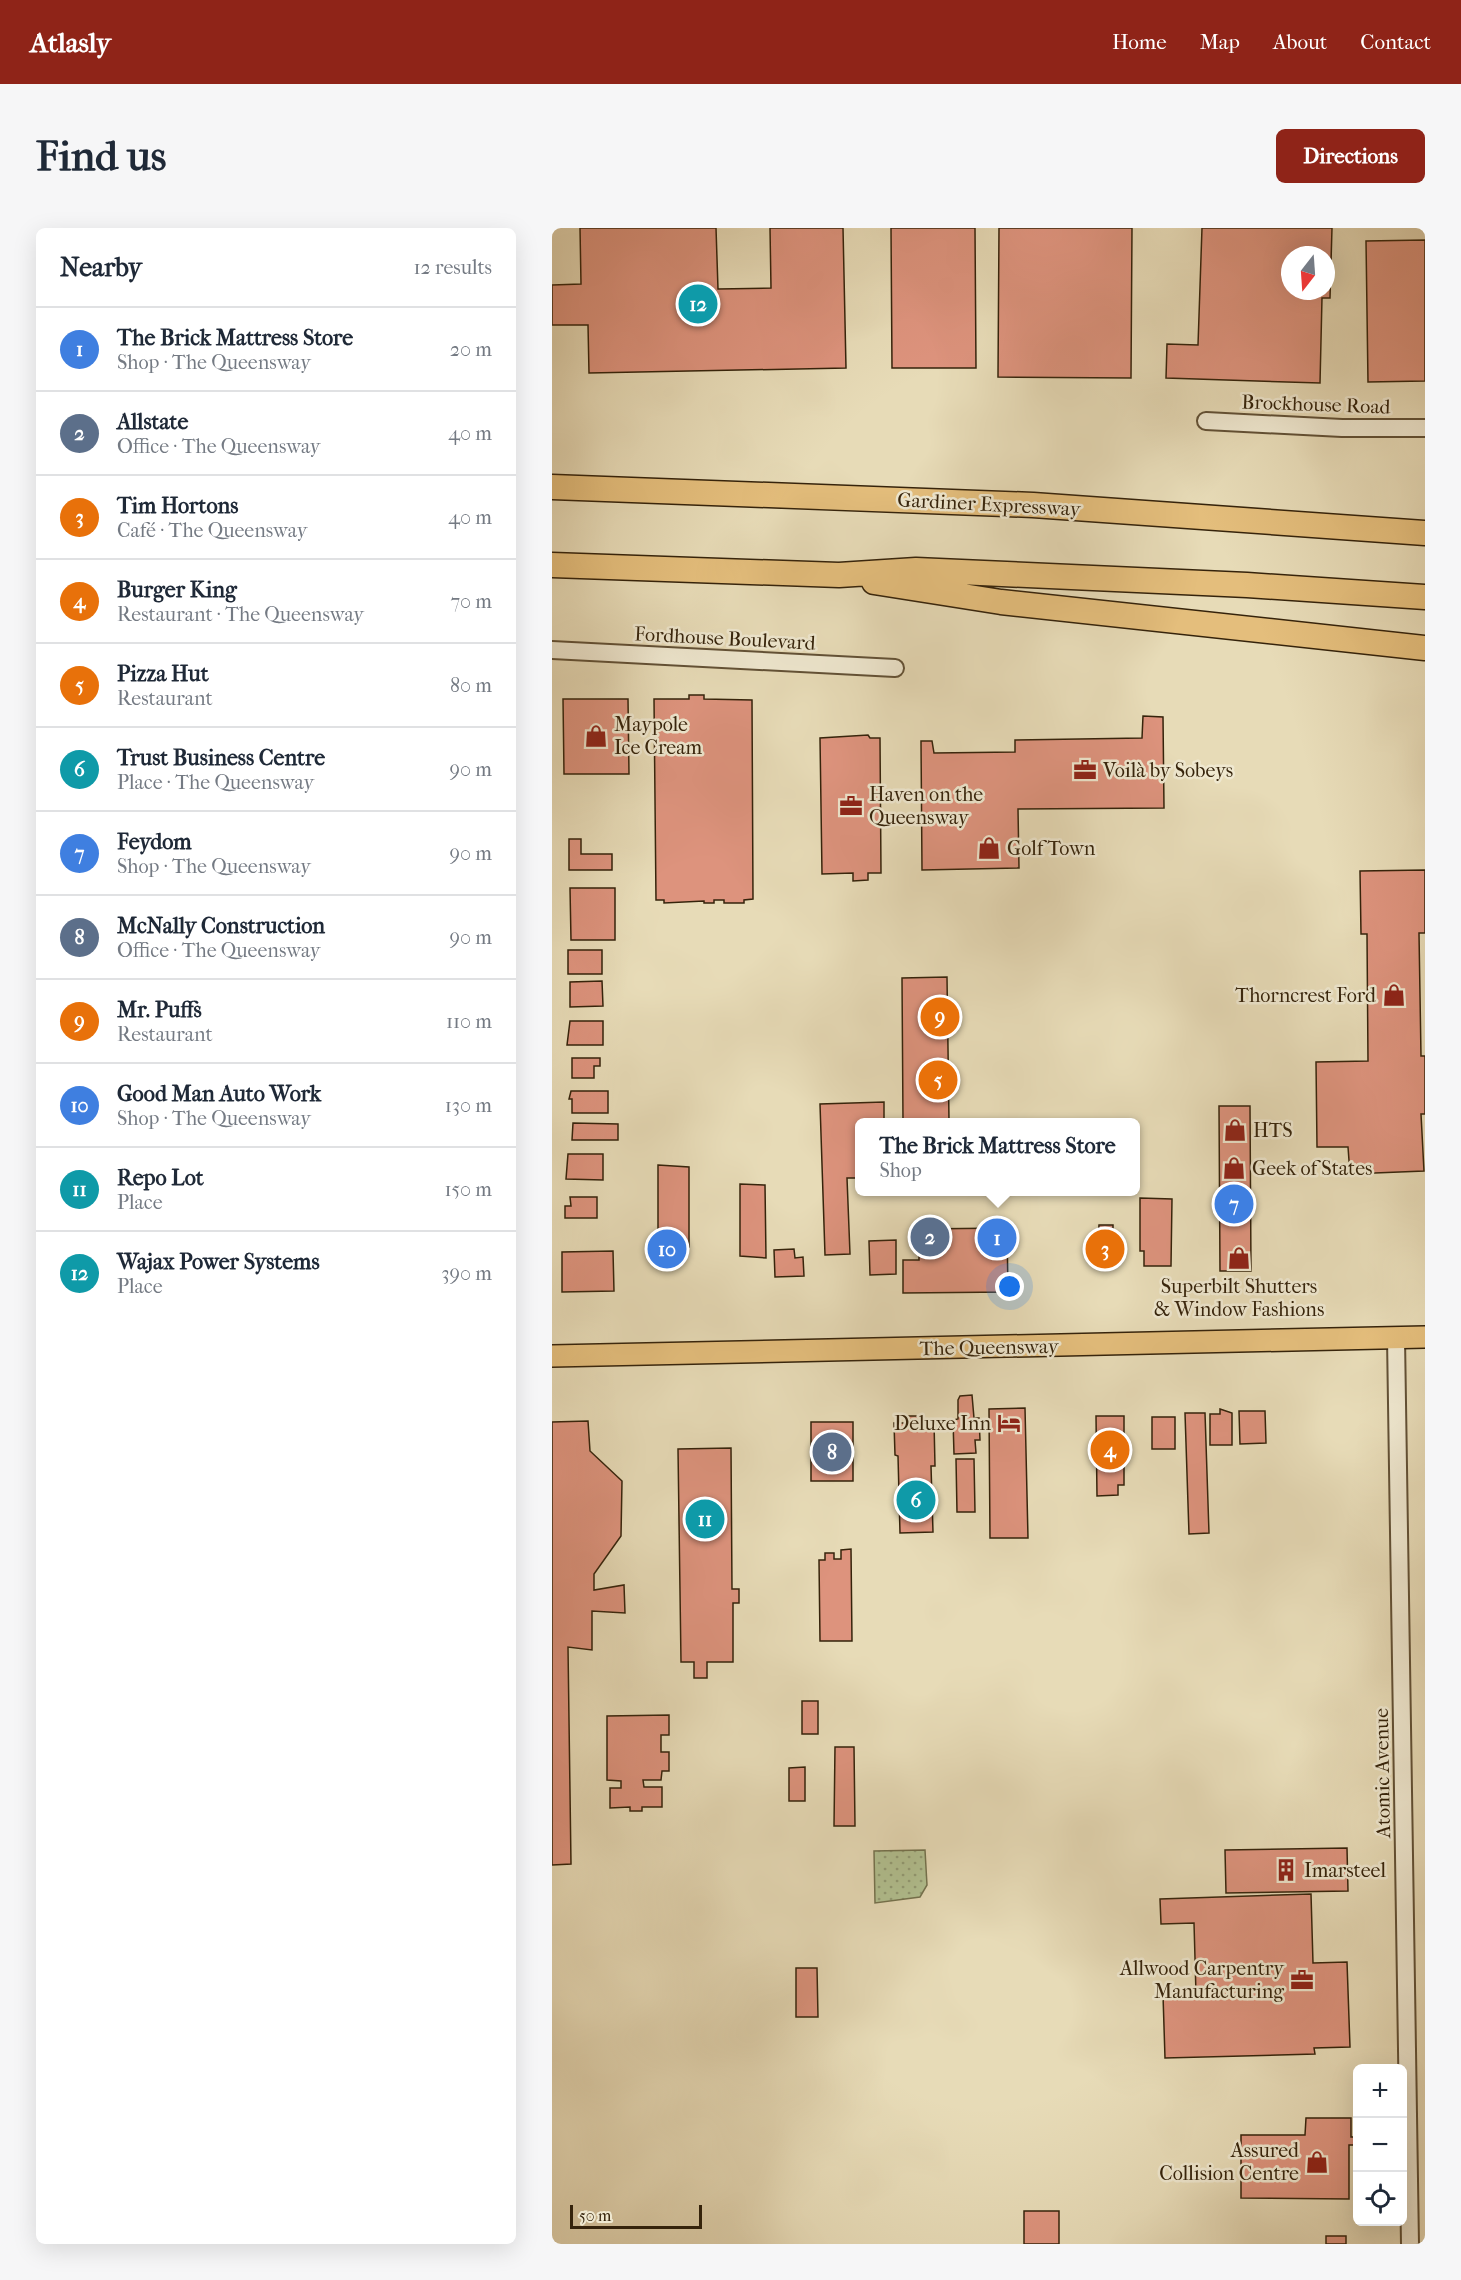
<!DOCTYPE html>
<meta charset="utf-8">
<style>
:root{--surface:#fff;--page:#f6f6f7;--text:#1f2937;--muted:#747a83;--line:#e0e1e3;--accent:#8f2418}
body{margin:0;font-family:"IM FELL French Canon",serif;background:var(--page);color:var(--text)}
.controls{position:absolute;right:18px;bottom:18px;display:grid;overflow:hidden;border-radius:9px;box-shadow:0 6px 24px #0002}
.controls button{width:54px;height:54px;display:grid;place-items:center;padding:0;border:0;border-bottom:2px solid var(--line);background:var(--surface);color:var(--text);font:30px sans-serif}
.compass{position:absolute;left:729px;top:18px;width:54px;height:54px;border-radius:50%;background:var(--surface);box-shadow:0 6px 24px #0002;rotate:197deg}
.scale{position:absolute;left:18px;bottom:15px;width:132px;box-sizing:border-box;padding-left:6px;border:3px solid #35230b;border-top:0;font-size:16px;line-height:21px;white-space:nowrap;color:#35230b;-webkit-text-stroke:4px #efe8d0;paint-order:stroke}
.you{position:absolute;left:458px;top:1059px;width:21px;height:21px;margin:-15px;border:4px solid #fff;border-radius:50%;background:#1a73e8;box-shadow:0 0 0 9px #1a73e833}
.badge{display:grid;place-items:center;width:39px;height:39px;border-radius:50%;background:var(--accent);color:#fff;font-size:20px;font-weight:700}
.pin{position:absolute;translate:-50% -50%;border:3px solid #fff;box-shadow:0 2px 6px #0006}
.popup{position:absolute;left:303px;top:890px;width:285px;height:78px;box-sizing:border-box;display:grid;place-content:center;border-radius:9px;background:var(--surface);filter:drop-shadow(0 2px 4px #0005);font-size:20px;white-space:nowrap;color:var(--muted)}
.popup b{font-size:22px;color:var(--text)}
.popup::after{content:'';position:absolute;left:50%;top:100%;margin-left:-12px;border:12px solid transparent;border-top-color:var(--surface)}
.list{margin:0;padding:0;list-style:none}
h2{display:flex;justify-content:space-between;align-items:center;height:78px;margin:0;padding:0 24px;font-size:26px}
h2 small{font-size:20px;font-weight:400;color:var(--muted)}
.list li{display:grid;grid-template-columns:39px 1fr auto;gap:18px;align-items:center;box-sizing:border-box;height:84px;padding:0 24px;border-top:2px solid var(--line)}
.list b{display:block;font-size:22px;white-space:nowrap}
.list p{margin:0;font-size:20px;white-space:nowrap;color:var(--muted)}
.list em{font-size:20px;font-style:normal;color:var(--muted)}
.icon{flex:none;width:33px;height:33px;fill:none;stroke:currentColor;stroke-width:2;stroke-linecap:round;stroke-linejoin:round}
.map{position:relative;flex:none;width:873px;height:2016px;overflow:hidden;border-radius:9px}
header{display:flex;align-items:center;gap:36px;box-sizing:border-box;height:84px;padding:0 30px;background:var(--accent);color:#fff}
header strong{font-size:28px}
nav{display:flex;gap:33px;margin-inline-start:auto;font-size:21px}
.intro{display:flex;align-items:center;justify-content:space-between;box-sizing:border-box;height:144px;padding:0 36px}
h1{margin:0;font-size:42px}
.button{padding:15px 27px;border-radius:9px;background:var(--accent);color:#fff;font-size:21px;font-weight:700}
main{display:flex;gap:36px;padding:0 36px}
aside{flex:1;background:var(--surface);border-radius:9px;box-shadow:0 6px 24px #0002}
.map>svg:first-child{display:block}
</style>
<header>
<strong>Atlasly</strong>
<nav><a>Home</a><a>Map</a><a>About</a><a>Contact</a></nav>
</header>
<div class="intro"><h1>Find us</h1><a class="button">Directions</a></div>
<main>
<aside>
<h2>Nearby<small>12 results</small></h2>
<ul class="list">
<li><span class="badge" style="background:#3f7fe0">1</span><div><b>The Brick Mattress Store</b><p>Shop · The Queensway</p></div><em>20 m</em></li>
<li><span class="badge" style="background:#5c6f8a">2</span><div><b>Allstate</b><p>Office · The Queensway</p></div><em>40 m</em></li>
<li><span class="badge" style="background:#e8710a">3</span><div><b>Tim Hortons</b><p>Café · The Queensway</p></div><em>40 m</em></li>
<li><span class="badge" style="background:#e8710a">4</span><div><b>Burger King</b><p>Restaurant · The Queensway</p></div><em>70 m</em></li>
<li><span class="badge" style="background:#e8710a">5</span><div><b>Pizza Hut</b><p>Restaurant</p></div><em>80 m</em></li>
<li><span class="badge" style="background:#0f9aa8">6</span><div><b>Trust Business Centre</b><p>Place · The Queensway</p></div><em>90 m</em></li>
<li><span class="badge" style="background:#3f7fe0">7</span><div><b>Feydom</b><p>Shop · The Queensway</p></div><em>90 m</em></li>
<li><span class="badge" style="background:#5c6f8a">8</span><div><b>McNally Construction</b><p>Office · The Queensway</p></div><em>90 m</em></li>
<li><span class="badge" style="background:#e8710a">9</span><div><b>Mr. Puffs</b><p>Restaurant</p></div><em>110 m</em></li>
<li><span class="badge" style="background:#3f7fe0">10</span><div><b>Good Man Auto Work</b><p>Shop · The Queensway</p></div><em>130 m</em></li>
<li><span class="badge" style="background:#0f9aa8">11</span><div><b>Repo Lot</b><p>Place</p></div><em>150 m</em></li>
<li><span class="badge" style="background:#0f9aa8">12</span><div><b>Wajax Power Systems</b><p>Place</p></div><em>390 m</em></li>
</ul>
</aside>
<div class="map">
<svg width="873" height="2016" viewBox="0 0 873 2016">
<defs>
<pattern id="grass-dots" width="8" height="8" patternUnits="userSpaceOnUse" patternTransform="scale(1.5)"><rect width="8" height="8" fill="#b2c191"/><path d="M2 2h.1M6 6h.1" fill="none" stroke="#929c75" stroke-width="1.8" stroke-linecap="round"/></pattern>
</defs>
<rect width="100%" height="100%" fill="#e7dbb7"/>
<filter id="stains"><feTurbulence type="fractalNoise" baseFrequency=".00333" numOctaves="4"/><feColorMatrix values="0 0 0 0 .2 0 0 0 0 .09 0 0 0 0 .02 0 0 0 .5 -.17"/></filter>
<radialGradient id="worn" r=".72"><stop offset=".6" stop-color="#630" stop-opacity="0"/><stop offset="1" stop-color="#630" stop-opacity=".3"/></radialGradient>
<path fill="url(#grass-dots)" stroke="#74724e" stroke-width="1.5" d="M373 1622 375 1657 368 1669 323 1675 322 1623Z"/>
<path fill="#dd937d" stroke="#35230b" stroke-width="1.5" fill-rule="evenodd" d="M28 0H164L166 61 219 60 218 0H291L294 140 37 145 36 97H0V57L29 56Z
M339 0H423L424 140H340Z
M447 0H580L579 150 446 149Z
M650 0H780L778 70H770L768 155 614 150 615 116 646 117ZM738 27H774V63H738Z
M873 12V153L816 154 814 13Z
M137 467H152V471L200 472 201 671 192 672V675H172V672H162V675H152V673L112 675V672H104L102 471H137Z
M11 471H76L77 546H12Z
M591 488 611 489 612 580 466 581 467 640 370 642 369 513H380L382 525 463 524V512L590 510Z
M316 507 318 510H328L329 645H316V652L301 653V645L270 646 268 510Z
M17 611H29V626H60V642H17Z
M873 642V705H867L869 828H873V886H869L872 943 798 946 796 919H765L764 834 816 833 815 706H809L808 643Z
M18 660H63V712H19Z
M16 722H50V746H16Z
M395 749 397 892H351L350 750Z
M50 753 51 778 18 779V754Z
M18 793H51V817H15Z
M20 830H48V838H42V850H20Z
M19 863H56V885H20V871H17Z
M332 874V894H307V950H295L298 1026 273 1027 268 876Z
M667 878H698L699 1043H668Z
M21 895 66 896V912H20Z
M16 926H51V952L14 951Z
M106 937 137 939V1019H123V1024H106Z
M188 956 213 957 214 1030 188 1028Z
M18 969H45V990H13V978H19Z
M588 970 620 971 619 1038H592V1023H588Z
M547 997H561V1035H549L545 1030Z
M455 1000 456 1064 351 1065V1032H367V1001Z
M344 1012V1046L318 1047 317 1013Z
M547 1012 545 1030 535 1029 534 1013Z
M242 1021 243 1030 251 1029 252 1048 223 1049 222 1022Z
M61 1023 62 1063 10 1064V1024Z
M420 1167 422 1190H427L428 1212H423L424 1225 402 1226 401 1192 406 1191V1172L408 1168Z
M473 1180 476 1310H438L437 1181Z
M668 1181 680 1185V1217H658V1186H668Z
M687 1183H713L714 1215 688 1216Z
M633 1185H653L657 1305 637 1306Z
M356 1188H368V1194H382L383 1238H379L381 1304 348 1305 346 1228 343 1227 342 1195H356Z
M544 1188H572V1257H566V1267L545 1268Z
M600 1189H623V1221H600Z
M36 1193 38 1223 70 1253 69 1308 42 1346V1362L72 1357 73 1385 40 1383V1422L16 1419 19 1636 0 1637V1194Z
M259 1194H301V1253H259Z
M179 1220 180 1361H187V1375H181V1434H155V1450H142V1434H129L126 1221Z
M404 1231H422L423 1284H405Z
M299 1321 300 1413H268L267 1332H273V1325H282V1331H289V1322Z
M250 1473H266V1506H250Z
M117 1487V1507H109V1524H117V1543H110L109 1552H91L92 1559H110V1579H90V1583H78V1579L58 1580V1560H69V1553L55 1552V1488Z
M283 1519H302L303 1598H282Z
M253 1539V1573H237V1540Z
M795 1620 796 1663 674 1665 673 1622Z
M759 1666 761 1735 795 1734 798 1819 762 1820 763 1826 613 1830 611 1767 644 1766 642 1695 609 1696 608 1671Z
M244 1740H265L266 1789H244Z
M754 1890H799V1909H806V1917H797V1971L689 1970V1907H753Z
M472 1983H507V2016H472Z
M774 2008H794V2016H774Z"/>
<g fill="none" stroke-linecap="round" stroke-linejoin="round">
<g stroke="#625136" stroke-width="20">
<path id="minor" d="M654 193 790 200H873
M0 422 343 440
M844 1110 858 2016"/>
</g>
<g stroke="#35230b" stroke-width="24">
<path id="major" d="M0 1128 873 1109"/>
</g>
<g stroke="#35230b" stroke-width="27">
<path id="highway" d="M0 259 481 277 873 305
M0 337 287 347 364 342 695 357 873 369
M322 354 449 374 873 420"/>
</g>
<use href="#minor" stroke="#efe8d0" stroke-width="16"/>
<use href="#major" stroke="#e4be7c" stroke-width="21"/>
<use href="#highway" stroke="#e4be7c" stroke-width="24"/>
</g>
<defs>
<g id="shop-bare" transform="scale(1.8)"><path d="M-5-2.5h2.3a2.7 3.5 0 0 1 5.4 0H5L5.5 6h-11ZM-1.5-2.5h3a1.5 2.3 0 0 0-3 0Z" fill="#8f2418" stroke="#efe8d0" stroke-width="2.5" paint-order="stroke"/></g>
<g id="office-bare" transform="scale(1.8)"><path d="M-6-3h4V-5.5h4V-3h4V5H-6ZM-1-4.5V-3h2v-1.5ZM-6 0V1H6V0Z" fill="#8f2418" stroke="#efe8d0" stroke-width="2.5" paint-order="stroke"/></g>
<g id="hotel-bare" transform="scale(1.8)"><path d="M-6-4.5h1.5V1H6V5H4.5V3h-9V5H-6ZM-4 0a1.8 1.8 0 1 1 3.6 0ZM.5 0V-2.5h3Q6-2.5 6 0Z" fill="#8f2418" stroke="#efe8d0" stroke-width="2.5" paint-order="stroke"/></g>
<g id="building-bare" transform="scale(1.8)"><path d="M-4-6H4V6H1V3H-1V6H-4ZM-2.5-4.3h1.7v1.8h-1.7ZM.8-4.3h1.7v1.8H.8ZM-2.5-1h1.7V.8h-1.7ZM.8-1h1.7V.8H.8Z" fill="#8f2418" stroke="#efe8d0" stroke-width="2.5" paint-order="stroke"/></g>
</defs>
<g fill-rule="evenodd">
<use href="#shop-bare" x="44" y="508"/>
<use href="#office-bare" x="533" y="542"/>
<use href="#office-bare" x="299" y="578"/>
<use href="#shop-bare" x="437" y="620"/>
<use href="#shop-bare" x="842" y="767"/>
<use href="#shop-bare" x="683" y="902"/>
<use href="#shop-bare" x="682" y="940"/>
<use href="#shop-bare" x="687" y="1030"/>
<use href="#hotel-bare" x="457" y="1195"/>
<use href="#building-bare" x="734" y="1642"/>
<use href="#office-bare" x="750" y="1752"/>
<use href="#shop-bare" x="765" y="1934"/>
</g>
<g text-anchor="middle" stroke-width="5" stroke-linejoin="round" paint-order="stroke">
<g font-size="20" fill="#35230b" stroke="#efe8d0">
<text transform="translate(764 176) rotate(2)" y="7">Brockhouse Road</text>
<text transform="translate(437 276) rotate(3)" y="7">Gardiner Expressway</text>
<text transform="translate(173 410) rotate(3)" y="7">Fordhouse Boulevard</text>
<text transform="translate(437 1119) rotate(-1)" y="7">The Queensway</text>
<text transform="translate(830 1545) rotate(-91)" y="7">Atomic Avenue</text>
</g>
<g font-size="20" fill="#35230b" stroke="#efe8d0" text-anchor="start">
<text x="62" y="503">Maypole<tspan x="62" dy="23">Ice Cream</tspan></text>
<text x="551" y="549">Voilà by Sobeys</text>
<text x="317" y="573">Haven on the<tspan x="317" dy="23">Queensway</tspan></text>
<text x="455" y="627">Golf Town</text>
<text x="824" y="774" text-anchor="end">Thorncrest Ford</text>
<text x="701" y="909">HTS</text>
<text x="700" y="947">Geek of States</text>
<text x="687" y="1065" text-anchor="middle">Superbilt Shutters<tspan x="687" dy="23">&amp; Window Fashions</tspan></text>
<text x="439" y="1202" text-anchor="end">Deluxe Inn</text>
<text x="752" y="1649">Imarsteel</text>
<text x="732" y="1747" text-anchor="end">Allwood Carpentry<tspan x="732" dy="23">Manufacturing</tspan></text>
<text x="747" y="1929" text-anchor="end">Assured<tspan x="747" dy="23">Collision Centre</tspan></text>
</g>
</g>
<rect width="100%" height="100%" filter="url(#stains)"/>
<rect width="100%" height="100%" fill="url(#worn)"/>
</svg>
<div class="controls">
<button>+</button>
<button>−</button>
<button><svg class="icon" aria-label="locate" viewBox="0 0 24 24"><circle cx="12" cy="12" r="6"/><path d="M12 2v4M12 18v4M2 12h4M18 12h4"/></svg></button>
</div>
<svg class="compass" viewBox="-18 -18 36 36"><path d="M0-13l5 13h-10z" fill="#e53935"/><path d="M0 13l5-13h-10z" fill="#747a83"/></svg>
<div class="scale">50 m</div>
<div class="you"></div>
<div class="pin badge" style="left:445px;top:1010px;background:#3f7fe0">1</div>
<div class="popup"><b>The Brick Mattress Store</b>Shop</div>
<div class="pin badge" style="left:378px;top:1009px;background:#5c6f8a">2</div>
<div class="pin badge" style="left:553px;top:1021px;background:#e8710a">3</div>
<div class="pin badge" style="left:558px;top:1222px;background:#e8710a">4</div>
<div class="pin badge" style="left:386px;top:852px;background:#e8710a">5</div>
<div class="pin badge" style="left:364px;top:1272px;background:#0f9aa8">6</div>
<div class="pin badge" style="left:682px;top:976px;background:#3f7fe0">7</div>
<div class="pin badge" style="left:280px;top:1224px;background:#5c6f8a">8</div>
<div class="pin badge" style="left:388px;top:789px;background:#e8710a">9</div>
<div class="pin badge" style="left:115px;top:1021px;background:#3f7fe0">10</div>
<div class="pin badge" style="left:153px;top:1291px;background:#0f9aa8">11</div>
<div class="pin badge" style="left:146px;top:76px;background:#0f9aa8">12</div>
</div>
</main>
